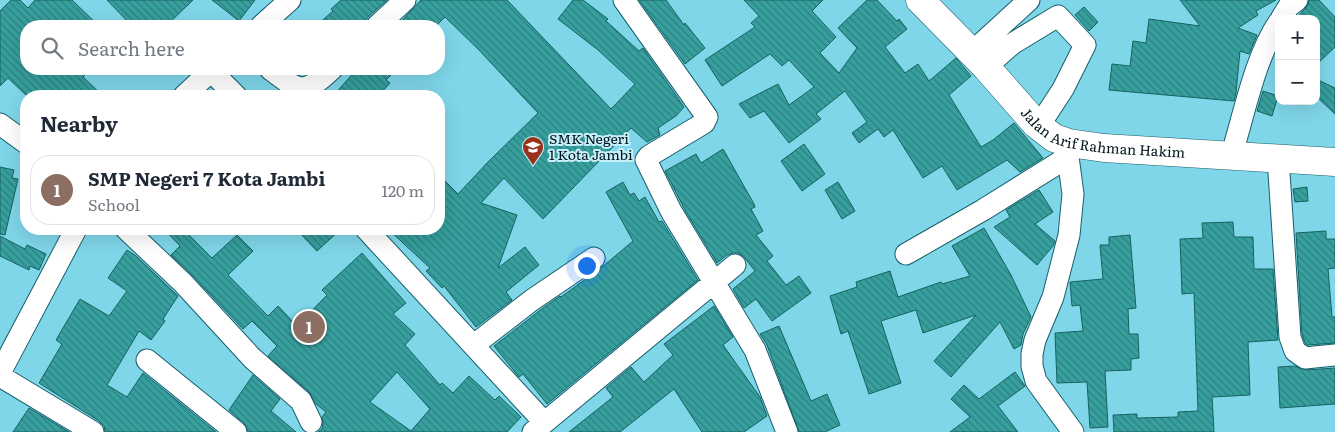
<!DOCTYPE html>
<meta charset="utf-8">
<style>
:root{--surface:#fff;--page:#f2f2f3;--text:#1f2937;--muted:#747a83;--line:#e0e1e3;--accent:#db2777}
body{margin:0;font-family:Literata,serif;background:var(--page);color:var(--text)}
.controls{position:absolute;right:15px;top:15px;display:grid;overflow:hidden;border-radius:10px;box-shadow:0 5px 20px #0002}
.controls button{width:45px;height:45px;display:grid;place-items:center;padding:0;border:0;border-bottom:1px solid var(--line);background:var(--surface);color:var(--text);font:25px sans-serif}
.you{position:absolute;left:586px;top:265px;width:18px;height:18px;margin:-12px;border:4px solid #fff;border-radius:50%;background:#1a73e8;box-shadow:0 0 0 8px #1a73e833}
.badge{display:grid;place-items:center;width:32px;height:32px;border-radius:50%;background:var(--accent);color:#fff;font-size:16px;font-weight:700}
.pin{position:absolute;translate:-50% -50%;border:2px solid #fff;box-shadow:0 1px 5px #0006}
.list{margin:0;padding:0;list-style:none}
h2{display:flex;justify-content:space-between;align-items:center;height:65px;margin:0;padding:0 20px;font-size:21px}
h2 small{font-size:16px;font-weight:400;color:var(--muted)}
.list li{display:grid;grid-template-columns:32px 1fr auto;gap:15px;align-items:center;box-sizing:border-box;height:70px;margin:0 10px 10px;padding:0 10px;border:1px solid var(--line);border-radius:20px}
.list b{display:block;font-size:19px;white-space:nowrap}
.list p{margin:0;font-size:16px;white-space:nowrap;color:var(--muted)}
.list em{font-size:16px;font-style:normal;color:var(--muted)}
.icon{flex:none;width:28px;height:28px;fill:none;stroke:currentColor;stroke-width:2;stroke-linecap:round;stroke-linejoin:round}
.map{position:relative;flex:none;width:1335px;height:432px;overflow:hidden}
.search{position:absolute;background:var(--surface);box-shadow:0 5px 20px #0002;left:20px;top:20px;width:425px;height:55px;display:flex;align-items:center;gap:12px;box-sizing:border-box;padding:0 18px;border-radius:20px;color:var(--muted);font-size:19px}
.panel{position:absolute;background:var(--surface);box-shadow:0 5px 20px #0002;left:20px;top:90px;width:425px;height:145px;border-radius:20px}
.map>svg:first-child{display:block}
</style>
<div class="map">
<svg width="1335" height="432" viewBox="0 0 1335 432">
<defs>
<pattern id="building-back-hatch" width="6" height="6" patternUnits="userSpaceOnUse" patternTransform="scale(1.25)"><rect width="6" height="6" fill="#37a09e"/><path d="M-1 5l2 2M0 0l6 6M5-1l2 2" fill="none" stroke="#2c8180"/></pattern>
</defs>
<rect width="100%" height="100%" fill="#7fd6e9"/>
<path fill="url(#building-back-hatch)" stroke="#166261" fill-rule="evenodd" d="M11 0H20L28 8 35 0H72L99 26H26V69H90L83 77 103 96H27L8 78 0 86V11Z
M107 0H193L166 26H132Z
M212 0H255L239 21Z
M341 0H387L368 17 361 26H316L333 11 331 9Z
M421 0H507L611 109 635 84 598 50 558 19 573 0H583L608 19 606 21 639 51 643 48 684 107 676 116 658 128 660 135 647 142 631 128 543 219 504 178 481 203 517 215 498 268 525 247 539 265 506 292 512 300 476 327 444 286 442 288 426 271 430 268 388 229H439V175L458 194 488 162 538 113 478 49 445 17 436 26H397Z
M639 0H666L684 25 685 23 705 48 685 64Z
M744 0H823L812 11 836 37 820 53 839 73 857 48 838 28 867 0H877L897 21 899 19 907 29 885 47 905 73 918 64 929 81 956 58 971 76 949 95 981 147 993 140 1014 123 1043 158 1020 172 1007 160 957 190 942 166 923 178 893 130 884 137 878 129 859 143 852 133 867 122 845 91 816 114 821 119 789 143 764 111 750 118 739 104 778 84 789 105 814 87 789 60 782 66 770 54 722 86 705 60 755 27 751 23 759 16Z
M1180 0H1276L1256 11 1258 15 1238 28 1257 35 1249 54 1240 51 1236 93 1234 101 1109 90 1112 64 1130 66 1133 41 1146 43 1149 19 1200 26Z
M1309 0H1319L1335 17V47L1316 65V19H1296L1308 5Z
M1084 7 1098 22 1089 31 1075 15Z
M357 69H397L386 80 390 83 378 96H333Z
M1316 79 1335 88V114L1316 96Z
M1263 91 1278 96 1272 116 1257 111Z
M804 144 825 174 802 191 781 161Z
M723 149 754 204 755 207 751 209 763 231 756 235 773 256 767 261 786 285 799 276 811 293 772 321 756 299 744 308 733 289 755 271 744 257 739 253H732L727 255 717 263 686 212 665 171 696 154 701 163Z
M0 167 14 170 12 178 18 179 5 235 0 234Z
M623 182 630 195 634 193 639 201 645 197 659 222 662 221 698 280 547 404 523 374 519 377 494 346 543 308 560 296 561 297 601 268 633 241 606 192Z
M838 182 855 211 842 219 825 190Z
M1307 187 1308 201 1295 202 1293 189Z
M1039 190 1053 212 1035 224 1055 241 1053 246 1037 265 994 227 1010 217 1006 210Z
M1233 222 1234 237H1253L1254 269H1273L1278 340 1248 342 1250 395 1212 397 1214 432H1114L1113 415 1137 414V418L1178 417V412L1198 411 1194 293 1182 294 1180 239 1203 238 1202 223Z
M984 228 1011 275 1031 317 1023 334 1021 345 1014 349 1000 322 951 377 934 361 976 315 923 333 916 310 881 321 901 383 869 394 848 331 841 334 830 296 857 287 856 282 890 271 898 297 941 282 942 284 970 276 952 246Z
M164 229H183L212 258 237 235 253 251 228 275 268 316 278 306 297 326 327 295 322 290 362 253 406 303 393 314 415 334 405 345 440 385 442 383 453 393 469 376 495 400 499 396 521 417 507 432H318L322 429 323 423 322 417 326 412 316 404 309 392 268 356 277 346 252 321 243 329 192 275 171 255 180 246ZM397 372 430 409 411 431 370 402Z
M296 229H341L317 251Z
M1326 231V239H1335V268L1328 269 1332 317H1335V343L1308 345 1305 343 1302 334 1296 233Z
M1130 235 1136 308 1128 309 1129 334H1138L1139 358 1131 359V370L1105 371 1108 427 1090 428 1087 382 1057 383 1055 333 1083 331 1080 305 1072 306 1070 282 1103 279 1100 245H1109V237Z
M0 236 25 249 27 245 46 254 39 270 30 266 29 270 0 256Z
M127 250 136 256 178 296 163 319 165 321 151 340 139 331 107 385 127 397 143 373 216 432H105L104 426 99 421 39 383 62 344 56 340 80 299 109 316 127 291 108 278Z
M714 306 733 337 723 345 760 397 767 416 744 432H702L674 389 620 432H569L613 397 606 388 631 367 644 382 673 355 664 344Z
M779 326 811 401 827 394 840 425 825 432H799L767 345 760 334Z
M1295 366 1306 370 1335 368V404L1280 408 1278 367Z
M1015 372 1025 386 998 406 1018 432H950L970 417 951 399 964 385 979 399Z
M253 375 280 399 271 411 296 432H248L244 423 229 410Z
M29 408 69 432H13Z"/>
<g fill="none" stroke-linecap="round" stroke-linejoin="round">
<g stroke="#175e6b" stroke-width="23">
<path id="minor" d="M624 0 707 117 704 123 649 156 646 160 671 211 755 350 787 432
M1281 19 1289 6 1297 0
M261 26 290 0
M377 26 405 0
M981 44 1029 0
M996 58 1012 44 1058 16 1085 45 1063 89 1046 115
M270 69C300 92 303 96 332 69
M211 71 236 96
M184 96 213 69
M0 124 26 143
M1069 143 1068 157 1073 194 1069 235 1053 297 1035 340 1032 354V366L1036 381 1073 432
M1235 143C1246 105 1257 54 1279 22
M1278 158 1290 337 1295 351 1305 358 1335 355
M126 229 183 283 252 358 301 401 311 422
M366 229 544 422
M906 254 983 210 1068 157
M474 345 532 300 594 258
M147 360 236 432
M0 373 76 229
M0 376 93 432
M533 432 735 265"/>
</g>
<g stroke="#175e6b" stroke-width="29">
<g id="major">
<path id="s1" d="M920 0 986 67 1036 124 1054 138 1069 143 1104 148 1335 162"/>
</g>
</g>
<use href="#minor" stroke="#fff" stroke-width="21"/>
<use href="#major" stroke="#fff" stroke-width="28"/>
</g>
<defs>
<g id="school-pin" transform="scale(1.125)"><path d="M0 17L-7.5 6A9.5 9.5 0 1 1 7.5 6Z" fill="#9a311c" stroke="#c7eff9"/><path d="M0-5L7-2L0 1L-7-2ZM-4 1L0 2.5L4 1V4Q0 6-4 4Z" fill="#fff"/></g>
</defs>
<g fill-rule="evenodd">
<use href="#school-pin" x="533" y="147"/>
</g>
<g text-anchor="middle" stroke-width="4" stroke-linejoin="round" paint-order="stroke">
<g font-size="14" fill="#00151b" stroke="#c7eff9">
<text dy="5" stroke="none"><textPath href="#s1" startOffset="238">Jalan Arif Rahman Hakim</textPath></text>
</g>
<g font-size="14" fill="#00151b" stroke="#c7eff9" text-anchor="start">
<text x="549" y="144">SMK Negeri<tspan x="549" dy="16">1 Kota Jambi</tspan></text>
</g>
</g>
</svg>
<div class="controls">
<button>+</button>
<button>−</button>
</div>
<div class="you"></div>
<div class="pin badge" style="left:309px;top:327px;background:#8d6e63">1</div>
<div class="search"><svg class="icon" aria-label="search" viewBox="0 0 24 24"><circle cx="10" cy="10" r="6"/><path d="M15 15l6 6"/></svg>Search here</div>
<section class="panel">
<h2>Nearby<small></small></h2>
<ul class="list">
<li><span class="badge" style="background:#8d6e63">1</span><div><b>SMP Negeri 7 Kota Jambi</b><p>School</p></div><em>120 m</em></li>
</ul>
</section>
</div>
